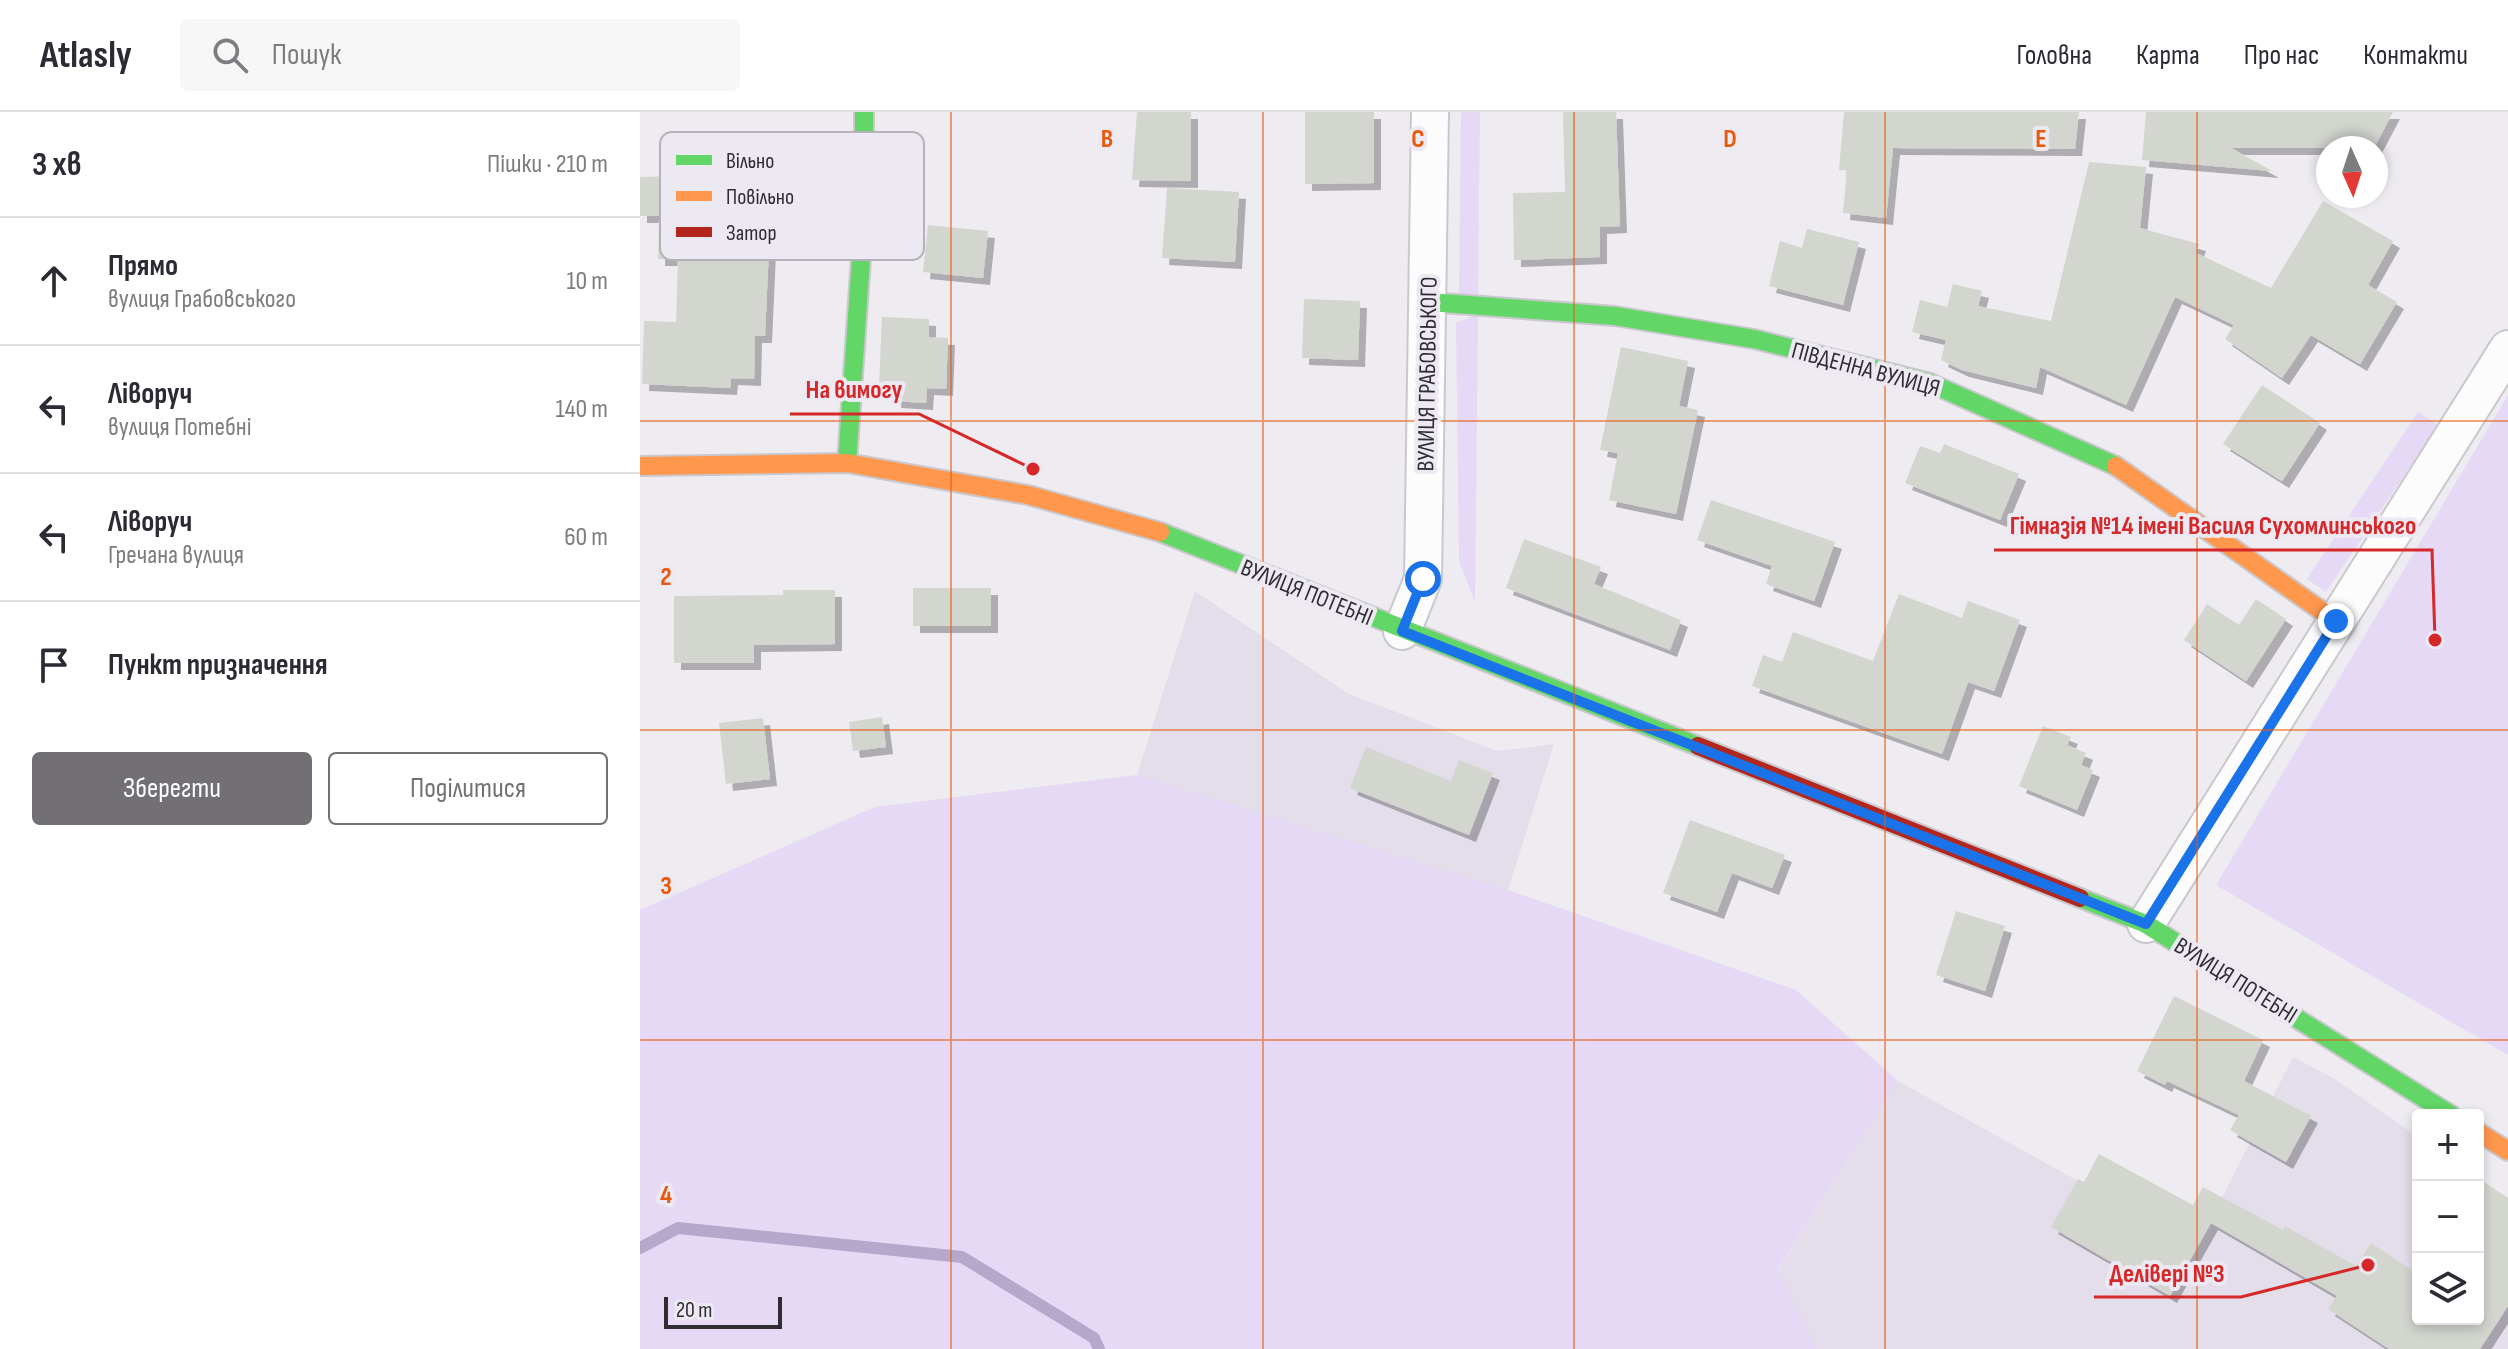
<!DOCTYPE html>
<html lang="uk">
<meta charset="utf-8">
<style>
:root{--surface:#fff;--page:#f7f7f7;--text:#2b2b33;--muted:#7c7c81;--line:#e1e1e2;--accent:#727074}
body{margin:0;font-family:"Sofia Sans Condensed",sans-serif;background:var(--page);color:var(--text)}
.controls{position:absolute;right:24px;bottom:24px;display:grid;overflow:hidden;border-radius:8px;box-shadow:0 4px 12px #0003}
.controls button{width:72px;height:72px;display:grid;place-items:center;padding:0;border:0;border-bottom:2px solid var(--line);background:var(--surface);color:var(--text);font:40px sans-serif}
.compass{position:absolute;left:1676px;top:24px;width:72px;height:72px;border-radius:50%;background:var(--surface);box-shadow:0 4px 12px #0003;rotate:177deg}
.scale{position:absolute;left:24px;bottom:20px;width:118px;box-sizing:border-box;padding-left:8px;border:4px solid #2f2d31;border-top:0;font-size:22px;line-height:28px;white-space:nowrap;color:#2f2d31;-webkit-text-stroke:6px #ede9f3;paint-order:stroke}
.stop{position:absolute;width:24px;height:24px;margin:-18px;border:6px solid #1a73e8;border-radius:50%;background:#fff}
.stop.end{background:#1a73e8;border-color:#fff;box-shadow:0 2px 8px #0008}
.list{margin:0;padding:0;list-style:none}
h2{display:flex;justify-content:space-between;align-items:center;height:104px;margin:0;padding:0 32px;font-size:34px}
h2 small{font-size:26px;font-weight:400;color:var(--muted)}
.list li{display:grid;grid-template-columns:52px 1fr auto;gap:24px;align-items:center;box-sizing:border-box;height:128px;padding:0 32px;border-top:2px solid var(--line)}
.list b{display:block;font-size:30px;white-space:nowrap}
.list p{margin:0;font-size:26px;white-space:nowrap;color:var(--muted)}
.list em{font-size:26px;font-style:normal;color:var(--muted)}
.actions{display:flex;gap:16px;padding:24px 32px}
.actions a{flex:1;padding:18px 0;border:2px solid var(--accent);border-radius:8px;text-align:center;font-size:28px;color:var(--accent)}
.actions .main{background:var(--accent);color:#fff}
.icon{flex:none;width:44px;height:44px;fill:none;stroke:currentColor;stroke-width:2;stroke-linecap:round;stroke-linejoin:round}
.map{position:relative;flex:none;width:1868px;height:1237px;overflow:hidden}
header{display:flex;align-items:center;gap:48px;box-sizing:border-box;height:112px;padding:0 40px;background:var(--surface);border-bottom:2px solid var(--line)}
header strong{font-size:38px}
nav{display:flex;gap:44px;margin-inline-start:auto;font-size:28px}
.search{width:560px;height:72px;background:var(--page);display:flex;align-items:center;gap:20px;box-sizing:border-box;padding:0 28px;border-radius:8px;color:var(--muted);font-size:30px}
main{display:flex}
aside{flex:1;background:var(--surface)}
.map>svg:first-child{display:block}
</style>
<header>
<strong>Atlasly</strong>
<div class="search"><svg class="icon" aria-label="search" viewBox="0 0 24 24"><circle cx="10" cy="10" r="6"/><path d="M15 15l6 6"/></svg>Пошук</div>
<nav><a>Головна</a><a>Карта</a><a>Про нас</a><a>Контакти</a></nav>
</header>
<main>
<aside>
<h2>3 хв<small>Пішки · 210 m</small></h2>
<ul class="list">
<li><svg class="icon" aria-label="ahead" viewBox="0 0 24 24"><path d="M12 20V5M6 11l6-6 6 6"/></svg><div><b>Прямо</b><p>вулиця Грабовського</p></div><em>10 m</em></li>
<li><svg class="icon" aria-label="left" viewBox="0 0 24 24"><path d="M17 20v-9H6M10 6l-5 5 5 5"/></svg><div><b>Ліворуч</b><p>вулиця Потебні</p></div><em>140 m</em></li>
<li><svg class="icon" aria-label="left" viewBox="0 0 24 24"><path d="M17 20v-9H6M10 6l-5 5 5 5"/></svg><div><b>Ліворуч</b><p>Гречана вулиця</p></div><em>60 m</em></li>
<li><svg class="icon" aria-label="arrive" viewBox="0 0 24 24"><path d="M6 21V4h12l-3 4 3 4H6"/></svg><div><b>Пункт призначення</b></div></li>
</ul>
<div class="actions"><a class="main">Зберегти</a><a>Поділитися</a></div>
</aside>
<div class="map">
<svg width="1868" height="1237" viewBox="0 0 1868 1237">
<defs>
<filter id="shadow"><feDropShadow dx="7" dy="7" stdDeviation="0" flood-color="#0004"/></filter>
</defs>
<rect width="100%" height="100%" fill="#eeebf1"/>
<path fill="#e3deea" d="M555 479 707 581 857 639 914 632 868 778 497 663Z
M1653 945 1693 966 1778 1025V1207H1838V1066L1868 1086V1237H1177L1138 1158 1258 969 1557 1135Z"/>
<path fill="#e5d9f5" d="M821 0H840L838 184H819Z
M838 202 835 490 819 449 816 211Z
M1868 283V943L1576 773Z
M1778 300 1798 313 1686 480 1667 467Z
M497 663 868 778 1156 878 1258 969 1138 1157 1177 1237H0V798L235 695Z"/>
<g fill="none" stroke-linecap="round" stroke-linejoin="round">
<path stroke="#b6a8ca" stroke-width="12" d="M0 1136 38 1116 322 1145 454 1226 459 1237"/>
</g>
<path fill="#d3d6cf" filter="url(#shadow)" d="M497 0H551V69L492 68Z
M665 0H734V71L665 72Z
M923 0H976L980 114 960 115V145L874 148 873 81 925 80Z
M1204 0H1439L1435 37 1253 36 1246 106 1203 101 1207 58H1199Z
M1506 0H1753L1734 36H1591L1632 59 1502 48Z
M1449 50 1506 55 1500 116 1559 132 1556 141 1631 176 1683 89 1753 129 1728 173 1757 190 1720 252 1671 223 1642 266 1585 227 1594 213 1535 185 1486 293 1400 255 1396 276 1322 258 1301 248 1306 228 1272 220 1280 188 1307 195 1313 172 1342 179 1338 194 1411 209Z
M34 64V104H0V65Z
M527 76 599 80 595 150 522 146Z
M19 110 130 112 125 224H115L114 267 91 266 90 276 2 272 4 209 36 210 38 147H18Z
M288 113 348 119 343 166 283 160Z
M1167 117 1219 130 1203 193 1129 174 1140 129 1162 136Z
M664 187 720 189 718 248 662 246Z
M242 205 289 207V225L308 226 306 277 287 276 286 291 254 289 255 275 239 274Z
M981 235 1048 249 1039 294 1058 298 1036 402 969 388 978 341 960 338Z
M1622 273 1680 311 1642 369 1583 332Z
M1304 332 1379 362 1360 408 1265 371 1280 334 1300 341Z
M1071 388 1195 430 1174 489 1126 472 1132 454 1057 428Z
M884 427 961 455 954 472 1041 508 1030 538 866 476Z
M273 476H351V514H273Z
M143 478H195V532L114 533V551H34V484L143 483Z
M1259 482 1322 506 1328 489 1380 508 1354 579 1328 570 1302 642 1112 574 1123 543 1142 550 1153 520 1233 549Z
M1616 487 1646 507 1606 569 1544 528 1567 492 1599 513Z
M242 605 246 635 213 639 209 610Z
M123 606 130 667 86 672 79 611Z
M1403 614 1431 625 1427 633 1446 641 1441 653 1453 658 1437 698 1379 674Z
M726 635 811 669 819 648 853 661 829 723 710 676Z
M1050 708 1145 743 1132 776 1092 761 1077 800 1023 781Z
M1316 799 1365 814 1345 879 1296 863Z
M1534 884 1623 928 1604 969 1671 1004 1646 1050 1590 1018 1599 1003 1527 969 1525 973 1497 959Z
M1459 1042 1553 1093 1563 1075 1643 1118 1645 1114 1716 1154 1731 1131 1778 1162V1207H1838V1066L1868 1086V1194L1840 1237H1749L1688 1197 1697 1184 1571 1111 1530 1184 1411 1115 1438 1067 1444 1070Z"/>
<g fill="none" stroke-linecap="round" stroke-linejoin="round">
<g stroke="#cac8cd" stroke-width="40">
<path id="street" d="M762 519 783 467 790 0
M1506 812 1868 237"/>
</g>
<g stroke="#cac8cd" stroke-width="22">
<path id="fast" d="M789 190 975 204 1114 227 1290 271 1476 354
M207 351 224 102V0
M520 420 1058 634
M1440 786 1506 812 1811 1003"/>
</g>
<g stroke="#cac8cd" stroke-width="22">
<path id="slow" d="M0 354 207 351 388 383 520 420
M1476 354 1696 509
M1838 1020 1868 1039"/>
</g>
<g stroke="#cac8cd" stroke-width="22">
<path id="jam" d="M1058 634 1440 786"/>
</g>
<use href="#street" stroke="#fcfcfd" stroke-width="36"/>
<use href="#fast" stroke="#63d668" stroke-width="18"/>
<use href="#slow" stroke="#ff974d" stroke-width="18"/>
<use href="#jam" stroke="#b3261e" stroke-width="18"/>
</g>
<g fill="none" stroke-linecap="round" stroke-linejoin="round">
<path stroke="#1a73e8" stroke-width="10" d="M783 467 762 519 1506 812 1696 509"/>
</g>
<path fill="none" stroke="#e8590c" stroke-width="2" stroke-opacity="0.55" d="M311 0V1237M623 0V1237M934 0V1237M1245 0V1237M1557 0V1237M0 309H1868M0 618H1868M0 928H1868"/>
<g text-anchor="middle" stroke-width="8" stroke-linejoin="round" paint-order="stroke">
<g font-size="24" fill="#2f2d31" stroke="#ede9f3">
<text transform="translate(1226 257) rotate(15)" y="8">ПІВДЕННА ВУЛИЦЯ</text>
<text transform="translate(787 262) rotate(-89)" y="8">ВУЛИЦЯ ГРАБОВСЬКОГО</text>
<text transform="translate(667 480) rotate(22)" y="8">ВУЛИЦЯ ПОТЕБНІ</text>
<text transform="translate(1596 868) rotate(32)" y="8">ВУЛИЦЯ ПОТЕБНІ</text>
</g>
</g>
<rect x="20" y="20" width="264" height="128" rx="12" fill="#ede9f3" stroke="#b4b1b9" stroke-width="2"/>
<rect x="36" y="43" width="36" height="10" fill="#63d668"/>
<rect x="36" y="79" width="36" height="10" fill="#ff974d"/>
<rect x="36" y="115" width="36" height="10" fill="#b3261e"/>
<g font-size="22" fill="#2f2d31">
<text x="86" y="56">Вільно</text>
<text x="86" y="92">Повільно</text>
<text x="86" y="128">Затор</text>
</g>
<g font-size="26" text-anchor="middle" font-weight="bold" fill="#e8590c" stroke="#ede9f3" stroke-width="8" stroke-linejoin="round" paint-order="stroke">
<text x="467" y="35">B</text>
<text x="778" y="35">C</text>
<text x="1090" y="35">D</text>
<text x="1401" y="35">E</text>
<text x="26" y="473">2</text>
<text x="26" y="782">3</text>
<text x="26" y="1091">4</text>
</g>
<path fill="none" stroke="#d62828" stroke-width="3" d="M393 357L279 302H150M1795 528L1792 438H1354M1728 1153L1601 1185H1454"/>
<g fill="#d62828" stroke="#ede9f3" stroke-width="3">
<circle cx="393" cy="357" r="8"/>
<circle cx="1795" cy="528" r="8"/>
<circle cx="1728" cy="1153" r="8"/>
</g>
<g font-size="26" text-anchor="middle" font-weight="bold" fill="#d62828" stroke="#ede9f3" stroke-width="8" stroke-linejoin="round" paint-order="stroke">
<text x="214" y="286">На вимогу</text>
<text x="1573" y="422">Гімназія №14 імені Василя Сухомлинського</text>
<text x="1527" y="1170">Делівері №3</text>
</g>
</svg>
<div class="controls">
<button>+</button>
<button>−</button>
<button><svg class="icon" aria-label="layers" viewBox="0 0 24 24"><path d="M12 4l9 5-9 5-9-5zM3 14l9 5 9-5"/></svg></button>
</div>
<svg class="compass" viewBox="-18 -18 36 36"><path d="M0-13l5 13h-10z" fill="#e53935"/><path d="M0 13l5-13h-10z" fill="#7c7c81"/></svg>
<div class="scale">20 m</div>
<div class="stop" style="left:783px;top:467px"></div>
<div class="stop end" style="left:1696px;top:509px"></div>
</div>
</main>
